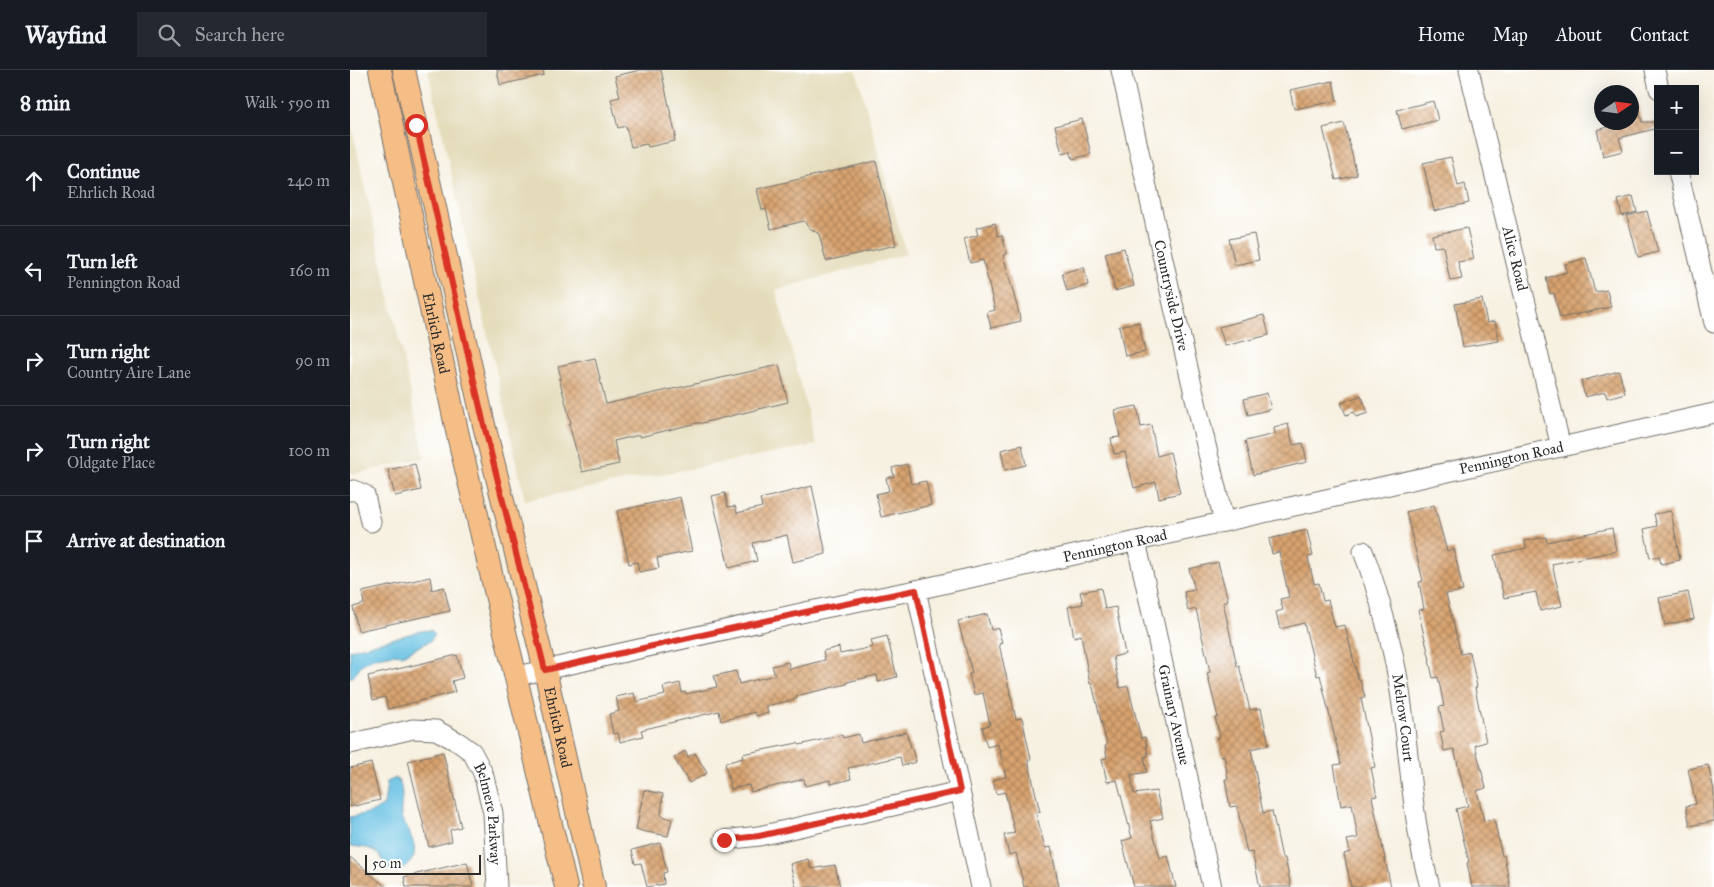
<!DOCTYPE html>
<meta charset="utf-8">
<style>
:root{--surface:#171b24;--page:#242831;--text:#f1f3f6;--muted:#9ea1a6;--line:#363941}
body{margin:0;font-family:"IM FELL Great Primer",serif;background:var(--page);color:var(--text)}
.controls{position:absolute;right:15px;top:15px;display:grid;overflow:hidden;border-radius:0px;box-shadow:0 5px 20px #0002}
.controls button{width:45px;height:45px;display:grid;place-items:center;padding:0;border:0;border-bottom:1px solid var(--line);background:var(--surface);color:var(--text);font:25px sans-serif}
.compass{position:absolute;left:1244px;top:15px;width:45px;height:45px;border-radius:50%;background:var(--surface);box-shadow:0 5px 20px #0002;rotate:77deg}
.scale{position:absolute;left:15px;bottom:12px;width:116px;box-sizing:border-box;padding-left:5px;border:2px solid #2b2b2b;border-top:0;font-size:14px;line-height:18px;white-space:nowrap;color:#2b2b2b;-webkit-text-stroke:4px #fff;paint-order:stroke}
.stop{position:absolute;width:15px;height:15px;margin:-11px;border:4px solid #d93025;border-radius:50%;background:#fff}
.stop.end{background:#d93025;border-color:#fff;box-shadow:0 1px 5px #0008}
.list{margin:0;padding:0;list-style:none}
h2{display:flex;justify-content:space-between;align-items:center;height:65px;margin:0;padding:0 20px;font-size:21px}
h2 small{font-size:16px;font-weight:400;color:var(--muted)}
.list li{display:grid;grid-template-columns:32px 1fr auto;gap:15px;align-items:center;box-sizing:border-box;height:90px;padding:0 20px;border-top:1px solid var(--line)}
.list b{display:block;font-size:19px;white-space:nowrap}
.list p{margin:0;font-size:16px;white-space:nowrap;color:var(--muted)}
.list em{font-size:16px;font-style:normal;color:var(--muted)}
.icon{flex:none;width:28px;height:28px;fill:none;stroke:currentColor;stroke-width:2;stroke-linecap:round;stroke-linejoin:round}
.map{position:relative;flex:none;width:1364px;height:817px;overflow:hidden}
header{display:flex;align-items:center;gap:30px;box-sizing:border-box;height:70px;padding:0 25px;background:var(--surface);border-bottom:1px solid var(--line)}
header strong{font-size:24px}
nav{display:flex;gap:28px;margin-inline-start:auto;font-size:18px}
.search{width:350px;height:45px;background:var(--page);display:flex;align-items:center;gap:12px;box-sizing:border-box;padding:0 18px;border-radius:0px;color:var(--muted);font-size:19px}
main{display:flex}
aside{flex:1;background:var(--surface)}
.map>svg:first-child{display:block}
</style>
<header>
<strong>Wayfind</strong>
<div class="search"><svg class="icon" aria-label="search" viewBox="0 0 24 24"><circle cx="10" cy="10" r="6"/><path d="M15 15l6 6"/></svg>Search here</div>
<nav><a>Home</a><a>Map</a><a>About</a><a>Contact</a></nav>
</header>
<main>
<aside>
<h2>8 min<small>Walk · 590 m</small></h2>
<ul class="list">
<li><svg class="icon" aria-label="ahead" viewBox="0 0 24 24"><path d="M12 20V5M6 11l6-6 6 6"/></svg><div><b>Continue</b><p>Ehrlich Road</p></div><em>240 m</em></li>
<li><svg class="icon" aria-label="left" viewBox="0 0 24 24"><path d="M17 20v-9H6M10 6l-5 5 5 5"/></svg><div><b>Turn left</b><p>Pennington Road</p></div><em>160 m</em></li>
<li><svg class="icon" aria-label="right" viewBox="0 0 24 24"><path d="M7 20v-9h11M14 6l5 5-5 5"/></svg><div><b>Turn right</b><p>Country Aire Lane</p></div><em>90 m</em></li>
<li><svg class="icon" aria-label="right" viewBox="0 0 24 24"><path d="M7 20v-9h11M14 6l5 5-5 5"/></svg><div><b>Turn right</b><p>Oldgate Place</p></div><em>100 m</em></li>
<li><svg class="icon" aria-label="arrive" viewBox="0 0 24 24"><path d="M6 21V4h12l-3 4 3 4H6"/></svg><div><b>Arrive at destination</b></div></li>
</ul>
</aside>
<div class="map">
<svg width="1364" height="817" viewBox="0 0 1364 817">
<defs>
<pattern id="building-cross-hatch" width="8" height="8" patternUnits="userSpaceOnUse" patternTransform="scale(1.25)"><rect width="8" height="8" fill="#d8a370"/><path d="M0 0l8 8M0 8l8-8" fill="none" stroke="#af855c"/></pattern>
</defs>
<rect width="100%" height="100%" fill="#fff"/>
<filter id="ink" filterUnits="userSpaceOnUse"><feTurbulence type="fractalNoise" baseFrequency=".02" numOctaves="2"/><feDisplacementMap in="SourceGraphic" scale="10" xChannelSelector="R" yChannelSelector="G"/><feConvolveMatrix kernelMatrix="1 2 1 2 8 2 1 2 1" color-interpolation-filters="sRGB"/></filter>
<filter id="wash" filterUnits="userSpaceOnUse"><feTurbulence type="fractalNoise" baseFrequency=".0096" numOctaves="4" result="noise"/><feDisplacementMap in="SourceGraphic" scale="20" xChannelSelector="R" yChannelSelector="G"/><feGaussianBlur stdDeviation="1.12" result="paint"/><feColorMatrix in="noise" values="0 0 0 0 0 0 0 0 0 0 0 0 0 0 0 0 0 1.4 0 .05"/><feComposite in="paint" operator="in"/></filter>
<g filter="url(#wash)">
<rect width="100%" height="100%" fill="#f7f1e2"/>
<path fill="#e4dbba" d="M78 0H506L556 184 426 220 466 375 175 430Z
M0 48 75 388 0 405Z"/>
<path fill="#64bfe2" stroke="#487586" d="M81 560 85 564 80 571 52 585 43 584 23 588 11 595 4 606 0 608V580L71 561Z
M46 708C56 719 50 731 51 745 51 751 57 756 59 762 69 782 66 793 46 802 30 799 36 788 24 781 18 777 7 777 0 776V747L23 742 34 735 37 712Z"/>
<g id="blocks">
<path fill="url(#building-cross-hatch)" d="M147 0H193L194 5 150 15Z
M290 0H311L326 67H324L325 71 298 77 297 74 281 77 276 56 268 58 261 29 270 27 265 6Z
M983 11 987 31 944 39 940 20Z
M1282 28H1286L1292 52H1308V58L1269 68 1273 81 1253 86 1247 60 1257 57 1256 52H1282Z
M1083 31 1088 50 1052 59 1047 40Z
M732 49 741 84 723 89 720 81 712 83 705 56Z
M994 53 1007 105 986 110 973 58Z
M1101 87 1108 116 1115 114 1119 133 1084 141 1073 93Z
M526 91 546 175 476 191 469 164 458 157 454 151 421 159 416 139 412 140 407 119Z
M1283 126 1287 142 1272 146 1268 130Z
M1297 141 1308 182 1288 187 1277 146Z
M645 153 648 166 652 165 657 184 653 185 671 251 641 258 637 242 645 240 633 190 620 193 614 169 628 165 626 158Z
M1117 158 1124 189 1108 192 1112 209 1100 211 1093 176 1084 177 1082 165Z
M904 164 909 190 885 195 879 169Z
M774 178 784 216 765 221 755 183Z
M1236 188 1245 222 1257 220 1261 237 1210 248 1204 223 1200 224 1196 208 1217 202 1215 194Z
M734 197 738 215 717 221 712 203Z
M1132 229 1137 253 1145 251 1149 271 1113 277 1105 234Z
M914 245 919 265 875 276 869 257Z
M789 252 795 282 775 286 769 256Z
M245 288 256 334 429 295 438 332 352 353H347L290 367 289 365 264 371 269 394 232 402 219 354 221 353 209 308H211L208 296Z
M1269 301 1275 323 1257 328 1255 322 1235 327 1231 311Z
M917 323 921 339 898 345 894 329Z
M1011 325 1018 343 1006 347 1004 342 996 345 991 333Z
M787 336 791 357 801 355 807 386 820 382 830 423 809 428 806 412 784 418 775 382 764 384 761 368 770 367 765 340Z
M938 354 943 375 953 373 957 392 903 405 895 371 925 364 924 358Z
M672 375 676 395 655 400 651 380Z
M65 394 71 420 45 426 38 400Z
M557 394 561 414 576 411 581 435 531 447 526 424 539 421 536 408 544 406 542 398Z
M462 416 476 484 443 492 437 465 403 473 407 491 379 498 362 426 375 423 378 437 385 436 387 443 412 437 410 429Z
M330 427 342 481 307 488 309 498 289 502 287 492 279 494 267 441Z
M1084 435 1097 481 1104 479 1113 521 1096 524 1111 584 1120 582 1127 617 1125 618 1136 672 1125 675 1136 718 1127 721 1134 751 1144 749 1152 786 1154 785 1160 817H1122L1117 793 1119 792 1106 739 1118 736 1104 679 1094 681 1090 662 1094 661 1089 637 1094 636 1088 607 1083 608 1079 590H1080L1068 540 1074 539 1069 512 1073 511 1056 442Z
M1321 441 1330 490 1311 494 1309 486 1300 488 1294 459 1307 456 1304 444Z
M1262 458 1266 481 1202 494 1212 536 1190 541 1186 522 1154 528 1144 485 1176 478 1175 471 1196 467 1197 472Z
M957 460 963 486 958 487 964 514 969 513 973 531 978 530 985 557 995 555 1008 609H1010L1015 627 1011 628 1025 697 1021 698 1027 726 1022 727 1041 817H1001L994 784 1000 782 997 770 1008 768 1002 734 991 736 984 695 991 694 970 605 967 606 954 553 930 559 926 542 933 540 930 529 939 527 929 482 922 484 919 469Z
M868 492 878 530 873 532 887 596 889 595 900 640 911 638 919 675 901 679 913 743 922 741 932 788H935L941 817H910L902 782 897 783 887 736 880 737 875 709H878L874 685 871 686 867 668 870 667 865 648 868 647 857 603 860 602 846 539 838 541 834 522 845 520 839 499Z
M80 507 82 520 94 517 100 541 8 561 3 537 14 534 12 522Z
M751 518 755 539 766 537 775 584 763 587 770 618 778 616 791 668 795 667 798 686 794 687 797 702 781 705 784 724 806 721 813 748 800 751 810 788 818 786 826 817H784L772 771 782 768 767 710 757 712 752 689 757 688 755 676 757 675 742 614H740L731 565 724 567 718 537 733 534 730 522Z
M1338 522 1344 549 1315 555 1309 528Z
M637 544 641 560 648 558 652 573 649 574 666 649 672 648 681 689 678 690 690 742 686 743 695 778 701 777 709 817H674L666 783 659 785 654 765 665 763 655 722 646 724 643 710 656 707 648 674 637 677 632 657 640 655 633 623 624 625 619 604 622 603 608 551Z
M537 566 547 607 528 612 527 605 497 612V614L446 626 447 629 416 636 418 643 406 646 405 642 371 651 369 641 291 660 293 666 270 672 268 663 263 664 259 644 269 641 266 627 284 623 286 632 315 625 313 617 330 613 332 623 336 622V624L367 617 364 606 386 601 389 614 425 605 422 596 438 592 440 599 475 590 473 581 489 577 490 584 523 577 521 570Z
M107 585 113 608 102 611 105 622 38 639 35 627 23 630 18 606Z
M556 662 566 692 552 696 550 687 498 698 501 709 481 714 480 710 455 716 454 709 401 722 399 715 381 719 375 693 393 688 392 684 448 673 449 675 492 665 493 668 509 664 511 673Z
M335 681 338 687 345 683 357 703 339 713 324 688Z
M93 682 111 757 100 760 102 771 79 777 58 691Z
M21 693 30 730 0 737V698Z
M1358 695 1364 720V751L1340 756 1336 736 1346 734 1338 699Z
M294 720 313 724 311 746 322 749 318 766 286 760Z
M310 773 317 802 313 803 314 814 297 817 291 793 285 794 282 780Z
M0 787 36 817H0Z
M458 789 461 799 485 795 490 817H446L440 794Z
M117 792 123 817H56L54 807Z"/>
</g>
</g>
<g filter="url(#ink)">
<use href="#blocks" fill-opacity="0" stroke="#72706b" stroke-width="1"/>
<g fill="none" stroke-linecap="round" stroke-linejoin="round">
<g stroke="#72706b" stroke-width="21">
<g id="minor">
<path id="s1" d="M771 0 821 225 874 452"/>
<path id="s2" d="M1119 0 1211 377"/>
<path d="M1305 0 1309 19"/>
<path d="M1328 101 1364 253"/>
<path d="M0 421 4 420 15 425 21 452"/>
<path id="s3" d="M786 471 862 817"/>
<path id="s4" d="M1013 481C1029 523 1043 577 1050 621 1060 687 1062 753 1080 817"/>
<path d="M566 520 631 817"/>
<path id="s5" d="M167 606 460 541 566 520 1364 343"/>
<path id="s6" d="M0 674 63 659 86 660 108 672 122 682 133 703 143 743 147 817"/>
<path d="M374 770 409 766 610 721"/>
</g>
</g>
<g stroke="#72706b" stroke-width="24">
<g id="major">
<path id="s7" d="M30 0 107 361 216 817"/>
<path id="s8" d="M54 0 134 355 195 600 244 817"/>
</g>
</g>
<use href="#minor" stroke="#fff" stroke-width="19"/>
<use href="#major" stroke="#f6be87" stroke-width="22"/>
</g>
</g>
<g fill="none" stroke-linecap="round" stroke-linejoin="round" filter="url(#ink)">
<path stroke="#d93025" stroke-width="6" d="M66 55 134 355 195 600 460 541 566 520 610 721 409 766 374 770"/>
</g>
<g text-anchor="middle" stroke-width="4.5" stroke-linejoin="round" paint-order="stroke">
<g font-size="15" fill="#2b2b2b" stroke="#fff">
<text dy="5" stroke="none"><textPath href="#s2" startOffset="194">Alice Road</textPath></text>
<text dy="5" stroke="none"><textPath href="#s1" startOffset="231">Countryside Drive</textPath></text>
<text dy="5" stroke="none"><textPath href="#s7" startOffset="269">Ehrlich Road</textPath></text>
<text dy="5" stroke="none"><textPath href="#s5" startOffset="1018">Pennington Road</textPath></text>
<text dy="5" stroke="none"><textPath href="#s5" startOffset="612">Pennington Road</textPath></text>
<text dy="5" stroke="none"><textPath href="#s3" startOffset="178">Grainary Avenue</textPath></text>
<text dy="5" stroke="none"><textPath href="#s4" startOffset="172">Melrow Court</textPath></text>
<text dy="5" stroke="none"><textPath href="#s8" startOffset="675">Ehrlich Road</textPath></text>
<text dy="5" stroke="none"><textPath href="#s6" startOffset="195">Belmere Parkway</textPath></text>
</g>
</g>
</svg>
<div class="controls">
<button>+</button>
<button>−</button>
</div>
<svg class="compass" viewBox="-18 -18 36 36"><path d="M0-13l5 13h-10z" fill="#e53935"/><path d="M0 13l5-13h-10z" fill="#9ea1a6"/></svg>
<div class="scale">50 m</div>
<div class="stop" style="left:66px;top:55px"></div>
<div class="stop end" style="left:374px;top:770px"></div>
</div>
</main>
